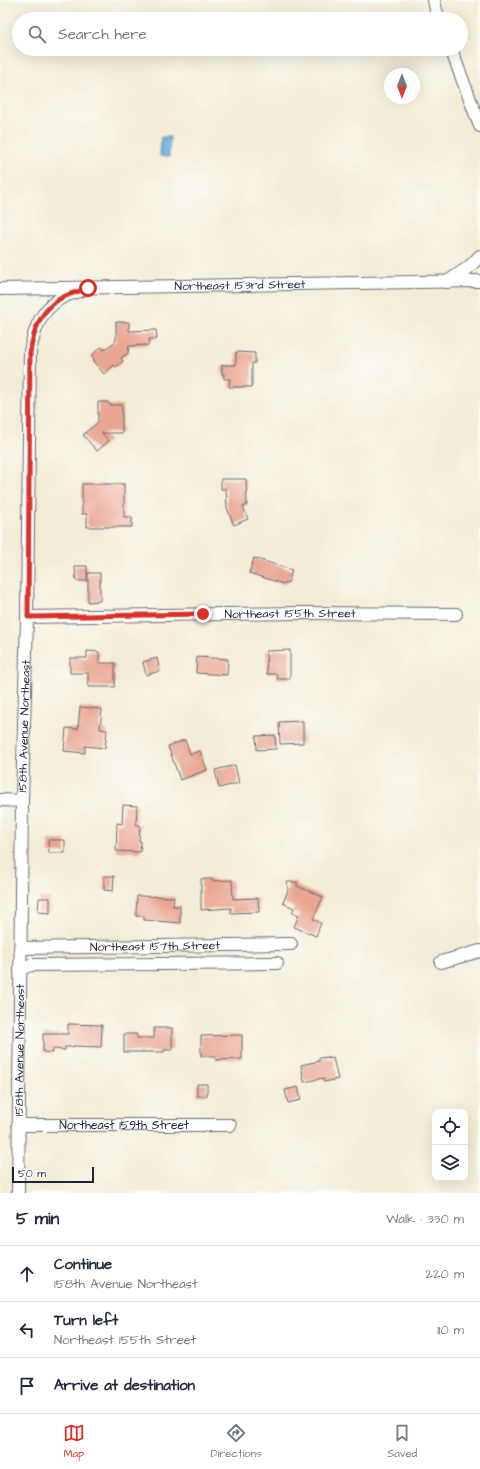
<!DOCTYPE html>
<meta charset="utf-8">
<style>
:root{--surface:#fff;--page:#f6f6f7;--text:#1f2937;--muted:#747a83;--line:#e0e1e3;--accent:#d93025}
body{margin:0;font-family:"Architects Daughter",sans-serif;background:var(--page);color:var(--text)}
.controls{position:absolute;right:12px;bottom:12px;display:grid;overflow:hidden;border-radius:8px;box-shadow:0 4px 16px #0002}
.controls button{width:36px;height:36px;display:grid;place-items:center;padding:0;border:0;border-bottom:1px solid var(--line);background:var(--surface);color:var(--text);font:20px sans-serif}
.compass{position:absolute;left:384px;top:68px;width:36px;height:36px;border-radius:50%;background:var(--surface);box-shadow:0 4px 16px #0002;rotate:180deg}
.scale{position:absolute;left:12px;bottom:10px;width:82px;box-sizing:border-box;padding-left:4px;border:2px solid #22223b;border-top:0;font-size:11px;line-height:14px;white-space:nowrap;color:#22223b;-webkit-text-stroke:3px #fdfcf7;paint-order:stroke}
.stop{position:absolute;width:12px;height:12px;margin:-9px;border:3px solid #d93025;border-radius:50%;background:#fff}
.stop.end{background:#d93025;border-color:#fff;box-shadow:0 1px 4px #0008}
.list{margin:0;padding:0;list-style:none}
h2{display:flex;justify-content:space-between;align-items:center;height:52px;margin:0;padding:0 16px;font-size:17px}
h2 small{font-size:13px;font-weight:400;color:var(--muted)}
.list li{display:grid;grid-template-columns:26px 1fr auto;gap:12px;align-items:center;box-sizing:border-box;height:56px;padding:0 16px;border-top:1px solid var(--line)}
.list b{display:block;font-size:15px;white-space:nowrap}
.list p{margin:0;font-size:13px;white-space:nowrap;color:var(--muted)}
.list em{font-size:13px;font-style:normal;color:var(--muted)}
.icon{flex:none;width:22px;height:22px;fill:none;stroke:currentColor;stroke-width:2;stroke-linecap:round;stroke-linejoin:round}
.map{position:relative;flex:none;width:480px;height:1193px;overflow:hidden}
.search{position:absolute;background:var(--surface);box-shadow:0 4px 16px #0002;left:12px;right:12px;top:12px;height:44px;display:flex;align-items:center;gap:10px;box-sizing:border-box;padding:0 14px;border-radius:22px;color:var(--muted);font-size:15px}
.sheet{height:220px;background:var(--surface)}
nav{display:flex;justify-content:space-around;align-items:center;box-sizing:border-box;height:56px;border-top:1px solid var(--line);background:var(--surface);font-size:11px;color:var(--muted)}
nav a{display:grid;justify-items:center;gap:2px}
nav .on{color:var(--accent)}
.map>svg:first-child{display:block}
</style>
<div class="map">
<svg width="480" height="1193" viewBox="0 0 480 1193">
<rect width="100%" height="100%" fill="#fdfcf7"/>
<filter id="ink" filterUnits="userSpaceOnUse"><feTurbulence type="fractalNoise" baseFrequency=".025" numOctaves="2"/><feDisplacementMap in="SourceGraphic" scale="8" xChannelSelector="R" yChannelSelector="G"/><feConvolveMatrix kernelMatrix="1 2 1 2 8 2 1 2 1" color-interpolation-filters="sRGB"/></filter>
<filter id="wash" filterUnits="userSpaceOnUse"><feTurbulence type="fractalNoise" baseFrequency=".012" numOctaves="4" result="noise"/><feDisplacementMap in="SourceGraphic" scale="16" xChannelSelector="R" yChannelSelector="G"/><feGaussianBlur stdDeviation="0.9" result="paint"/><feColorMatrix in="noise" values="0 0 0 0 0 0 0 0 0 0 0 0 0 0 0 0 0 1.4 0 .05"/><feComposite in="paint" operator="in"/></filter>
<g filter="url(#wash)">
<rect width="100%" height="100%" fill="#f3ecd6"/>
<path fill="#62b0db" stroke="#42698b" d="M161 137H170L169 157 160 156Z"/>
<g id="blocks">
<path fill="#e9a692" d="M116 322H129V331L156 330 157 339H149V345L129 346 128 353 121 358 123 361 116 367 114 365 104 374 93 361 94 360 91 356 101 347 104 350 116 341Z
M236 352 255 353V363H252V387H229L230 379H224V374H222V365H236Z
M98 402H107L110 405H122V433H102L109 441 97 451 83 435 98 422Z
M221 479H246L247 505 243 507 248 519 234 525 227 508 226 489H221Z
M82 484H124V517H132V527H87V514H82Z
M254 558 292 570 288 583 286 582 285 584 280 583 249 573Z
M75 566H87V581H76Z
M88 573H100V601L88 602Z
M290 650V679H277V674H267L266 651Z
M87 651 99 652V663H115V687H88V673H70V658H87Z
M197 657 228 659 227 675 196 673Z
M157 658 160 671 146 675 143 662Z
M80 707 102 709 100 729 107 730 105 748 85 746V753L64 751 66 728 78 729Z
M303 721V743L280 744 279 722Z
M275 735 276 749 257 750 256 736Z
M185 740 190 754 200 751 207 770 180 780 168 746Z
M235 765 239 783 219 788 215 770Z
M123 805 137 806 136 825H140L139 841H141L140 852 116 851 117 823 122 824Z
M48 840H65V853H49Z
M104 876H114L113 891 104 890Z
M201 879H212V881L232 880 233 899 258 898 259 912 231 913V908L201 910Z
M287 882H297V886L323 897 313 919 321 923 316 936 294 927 299 915 292 912 294 908 283 903 288 890Z
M137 896 174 897 173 906H180V923L144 920V916H136Z
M39 898H50V913L38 912Z
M68 1024 102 1025 101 1047 73 1046V1047H65V1050L53 1049V1053L43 1052V1034H68Z
M154 1028H172V1050H164V1052H124V1034H137V1038H154Z
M242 1035V1059L216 1060 215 1056H201V1036Z
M328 1057 329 1059 333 1058 338 1079 324 1082 323 1078 304 1082 301 1065 319 1061V1058Z
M197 1084H207V1096H197Z
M298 1087 301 1100 288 1103 285 1090Z"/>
</g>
</g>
<g filter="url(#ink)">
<use href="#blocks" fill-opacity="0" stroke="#6b6971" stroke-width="1"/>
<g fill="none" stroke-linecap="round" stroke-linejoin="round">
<g stroke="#6b6971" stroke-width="14">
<g id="minor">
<path d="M434 0 436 10 439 19"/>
<path d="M451 49 480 126"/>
<path d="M447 282 469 267 480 256"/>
<path id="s1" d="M0 289 480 281"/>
<path id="s2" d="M27 617 299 613 456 614"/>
<path d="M0 800 22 801"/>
<path id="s3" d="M20 948 291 944"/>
<path d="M441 962 480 951"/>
<path d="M20 969 31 965 277 963"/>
<path id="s4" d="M18 1125H230"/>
<path id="s5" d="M18 1193 22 801 27 617 30 352C34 331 39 313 58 300 66 294 78 292 88 288"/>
</g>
</g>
<use href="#minor" stroke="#fff" stroke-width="12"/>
</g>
</g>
<g fill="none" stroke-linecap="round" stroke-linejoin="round" filter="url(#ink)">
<path stroke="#d93025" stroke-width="5" d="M88 288C78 292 66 294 58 300 39 313 34 331 30 352L28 617 203 614"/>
</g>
<g text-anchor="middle" stroke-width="4" stroke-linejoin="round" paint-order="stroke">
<g font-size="12" fill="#22223b" stroke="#fdfcf7">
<text dy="4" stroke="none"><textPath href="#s1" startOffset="240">Northeast 153rd Street</textPath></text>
<text dy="4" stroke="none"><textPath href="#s2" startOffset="263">Northeast 155th Street</textPath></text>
<text dy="4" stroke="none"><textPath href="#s5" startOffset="467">158th Avenue Northeast</textPath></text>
<text dy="4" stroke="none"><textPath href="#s3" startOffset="135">Northeast 157th Street</textPath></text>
<text dy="4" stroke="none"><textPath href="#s5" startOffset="143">158th Avenue Northeast</textPath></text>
<text dy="4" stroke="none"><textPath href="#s4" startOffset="106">Northeast 159th Street</textPath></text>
</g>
</g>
</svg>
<div class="controls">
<button><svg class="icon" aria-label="locate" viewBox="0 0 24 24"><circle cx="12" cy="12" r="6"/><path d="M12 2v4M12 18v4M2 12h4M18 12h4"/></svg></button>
<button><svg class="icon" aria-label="layers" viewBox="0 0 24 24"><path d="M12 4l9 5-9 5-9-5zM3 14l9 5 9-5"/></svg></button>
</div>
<svg class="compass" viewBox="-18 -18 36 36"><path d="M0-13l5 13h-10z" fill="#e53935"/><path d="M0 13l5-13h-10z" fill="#747a83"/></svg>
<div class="scale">50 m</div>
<div class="stop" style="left:88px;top:288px"></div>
<div class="stop end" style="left:203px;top:614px"></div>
<div class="search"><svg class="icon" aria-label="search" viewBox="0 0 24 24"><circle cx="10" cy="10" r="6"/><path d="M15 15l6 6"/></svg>Search here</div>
</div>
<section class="sheet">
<h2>5 min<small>Walk · 330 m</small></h2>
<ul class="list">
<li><svg class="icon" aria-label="ahead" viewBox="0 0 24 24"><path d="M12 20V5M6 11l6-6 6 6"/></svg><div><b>Continue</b><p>158th Avenue Northeast</p></div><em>220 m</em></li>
<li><svg class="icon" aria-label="left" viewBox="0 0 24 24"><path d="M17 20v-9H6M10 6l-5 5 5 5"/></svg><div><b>Turn left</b><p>Northeast 155th Street</p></div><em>110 m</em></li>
<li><svg class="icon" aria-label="arrive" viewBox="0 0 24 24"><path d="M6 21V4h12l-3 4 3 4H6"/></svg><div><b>Arrive at destination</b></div></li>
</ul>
</section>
<nav>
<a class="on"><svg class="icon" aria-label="map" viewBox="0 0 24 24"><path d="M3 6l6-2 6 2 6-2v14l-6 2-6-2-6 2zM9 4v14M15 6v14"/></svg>Map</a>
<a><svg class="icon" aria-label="directions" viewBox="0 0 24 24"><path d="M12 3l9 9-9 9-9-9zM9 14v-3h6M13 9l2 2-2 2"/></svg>Directions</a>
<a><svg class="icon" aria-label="saved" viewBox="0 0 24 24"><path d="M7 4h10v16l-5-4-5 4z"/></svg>Saved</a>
</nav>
